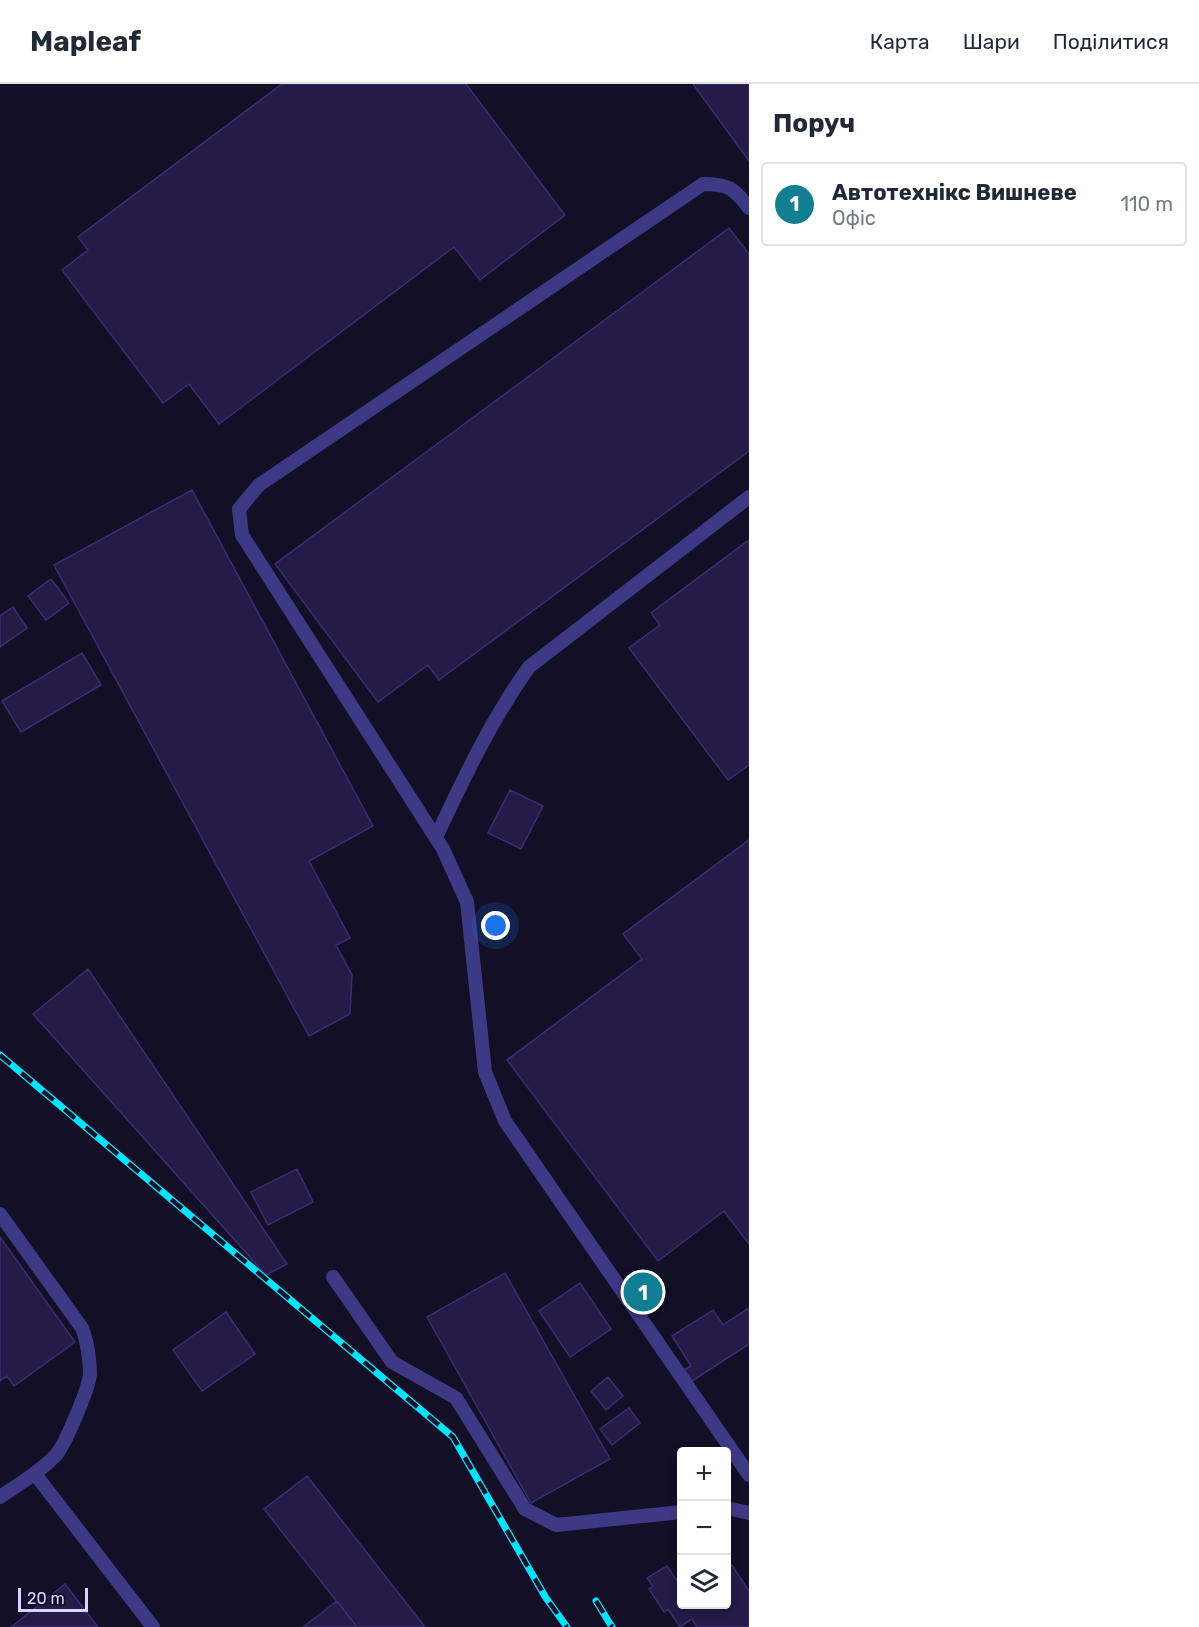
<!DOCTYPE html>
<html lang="uk">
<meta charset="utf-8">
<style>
:root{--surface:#fff;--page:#f2f2f3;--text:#1f2937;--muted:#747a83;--line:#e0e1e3;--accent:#117e91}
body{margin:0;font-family:Rubik,sans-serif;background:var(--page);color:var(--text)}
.controls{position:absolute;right:18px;bottom:18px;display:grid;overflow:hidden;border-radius:6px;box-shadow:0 3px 9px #0003}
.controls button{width:54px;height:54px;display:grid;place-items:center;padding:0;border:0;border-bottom:2px solid var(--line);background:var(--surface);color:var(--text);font:30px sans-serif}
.scale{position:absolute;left:18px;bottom:15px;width:70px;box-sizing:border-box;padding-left:6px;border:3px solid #d9d4ff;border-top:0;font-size:16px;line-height:21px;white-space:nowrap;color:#d9d4ff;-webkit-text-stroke:4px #130f26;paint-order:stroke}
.you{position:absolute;left:496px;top:842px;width:21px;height:21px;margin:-15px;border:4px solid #fff;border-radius:50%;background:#1a73e8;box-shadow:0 0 0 9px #1a73e833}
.badge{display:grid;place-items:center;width:39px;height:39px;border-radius:50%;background:var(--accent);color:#fff;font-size:20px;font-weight:700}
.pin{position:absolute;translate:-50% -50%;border:3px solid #fff;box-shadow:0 2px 6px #0006}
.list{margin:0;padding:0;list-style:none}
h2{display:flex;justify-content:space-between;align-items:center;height:78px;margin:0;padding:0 24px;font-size:26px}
h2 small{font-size:20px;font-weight:400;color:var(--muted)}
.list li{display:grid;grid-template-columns:39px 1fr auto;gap:18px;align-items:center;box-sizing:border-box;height:84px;margin:0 12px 12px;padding:0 12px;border:2px solid var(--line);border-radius:6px}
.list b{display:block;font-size:22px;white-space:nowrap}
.list p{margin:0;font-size:20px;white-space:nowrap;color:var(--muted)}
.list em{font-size:20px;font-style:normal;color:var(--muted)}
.icon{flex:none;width:33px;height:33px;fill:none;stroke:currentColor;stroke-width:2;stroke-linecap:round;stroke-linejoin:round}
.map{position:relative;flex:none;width:749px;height:1543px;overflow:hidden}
header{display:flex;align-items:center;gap:36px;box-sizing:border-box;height:84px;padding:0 30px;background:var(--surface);border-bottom:2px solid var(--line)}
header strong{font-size:28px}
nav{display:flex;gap:33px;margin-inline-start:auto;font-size:21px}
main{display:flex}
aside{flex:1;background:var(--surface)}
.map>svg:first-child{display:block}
</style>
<header>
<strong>Mapleaf</strong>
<nav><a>Карта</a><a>Шари</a><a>Поділитися</a></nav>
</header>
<main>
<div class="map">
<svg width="749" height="1543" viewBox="0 0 749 1543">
<rect width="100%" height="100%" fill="#130f26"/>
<path fill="#241b47" stroke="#3b2d73" stroke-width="1.5" d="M282 0H466L565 131 480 196 454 163 219 340 189 300 163 319 62 186 88 166 78 153Z
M693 0H749V77Z
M729 144 749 170V367L439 596 428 581 378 618 275 480Z
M192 406 373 742 309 777 350 854 336 861 352 891 350 930 309 952 54 481Z
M749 456V681L728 696 629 564 660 541 651 529Z
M51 495 69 519 46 536 28 512Z
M13 523 27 544 0 563V532Z
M82 569 101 601 21 648 2 617Z
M510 706 543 722 521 765 488 749Z
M749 756V1160L724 1127 658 1177 507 976 642 875 623 850Z
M88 885 287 1180 266 1191 33 930Z
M297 1085 313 1118 268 1141 251 1108Z
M0 1153 75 1258 14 1302 7 1292 0 1297Z
M505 1189 610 1375 531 1419 427 1233Z
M580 1199 611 1245 570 1273 539 1227Z
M749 1224V1260L692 1297 684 1286 691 1282 672 1252 713 1226 723 1241Z
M226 1228 255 1270 202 1307 173 1266Z
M608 1293 623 1312 606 1326 591 1307Z
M629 1324 640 1339 612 1361 600 1345Z
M307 1392 425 1543H357L264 1425Z
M732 1481 749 1507V1543H697L692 1535 680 1543 668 1525 664 1528 649 1505 653 1502 647 1494 667 1482 682 1504V1520H726V1484Z
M65 1500 98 1543H11Z
M337 1517 357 1543H303Z"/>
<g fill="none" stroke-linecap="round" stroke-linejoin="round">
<path stroke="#3d3a85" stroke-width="14" d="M749 124C734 104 728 100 703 100L259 401 239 425 242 451 443 765 467 818 485 988 505 1037 749 1391
M436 753C464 694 491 636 529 583L749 413
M0 1130 82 1244C87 1257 90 1276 90 1290 89 1304 65 1361 56 1371 40 1388 19 1400 0 1413
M333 1193 392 1278 456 1314 525 1425 556 1441 682 1428
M35 1390 153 1543
M726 1424 749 1429"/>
<g stroke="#00e5ff" stroke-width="7">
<path id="rail" d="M0 971 453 1353 546 1514 567 1543
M596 1517 612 1543"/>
</g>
<use href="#rail" stroke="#130f26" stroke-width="4.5" stroke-dasharray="14" stroke-linecap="butt"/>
</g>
</svg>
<div class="controls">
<button>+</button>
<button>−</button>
<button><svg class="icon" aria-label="layers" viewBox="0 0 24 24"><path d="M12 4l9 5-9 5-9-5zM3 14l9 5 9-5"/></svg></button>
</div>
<div class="scale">20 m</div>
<div class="you"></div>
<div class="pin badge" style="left:643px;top:1208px">1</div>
</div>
<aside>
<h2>Поруч<small></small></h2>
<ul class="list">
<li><span class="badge">1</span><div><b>Автотехнікс Вишневе</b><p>Офіс</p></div><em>110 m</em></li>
</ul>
</aside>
</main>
